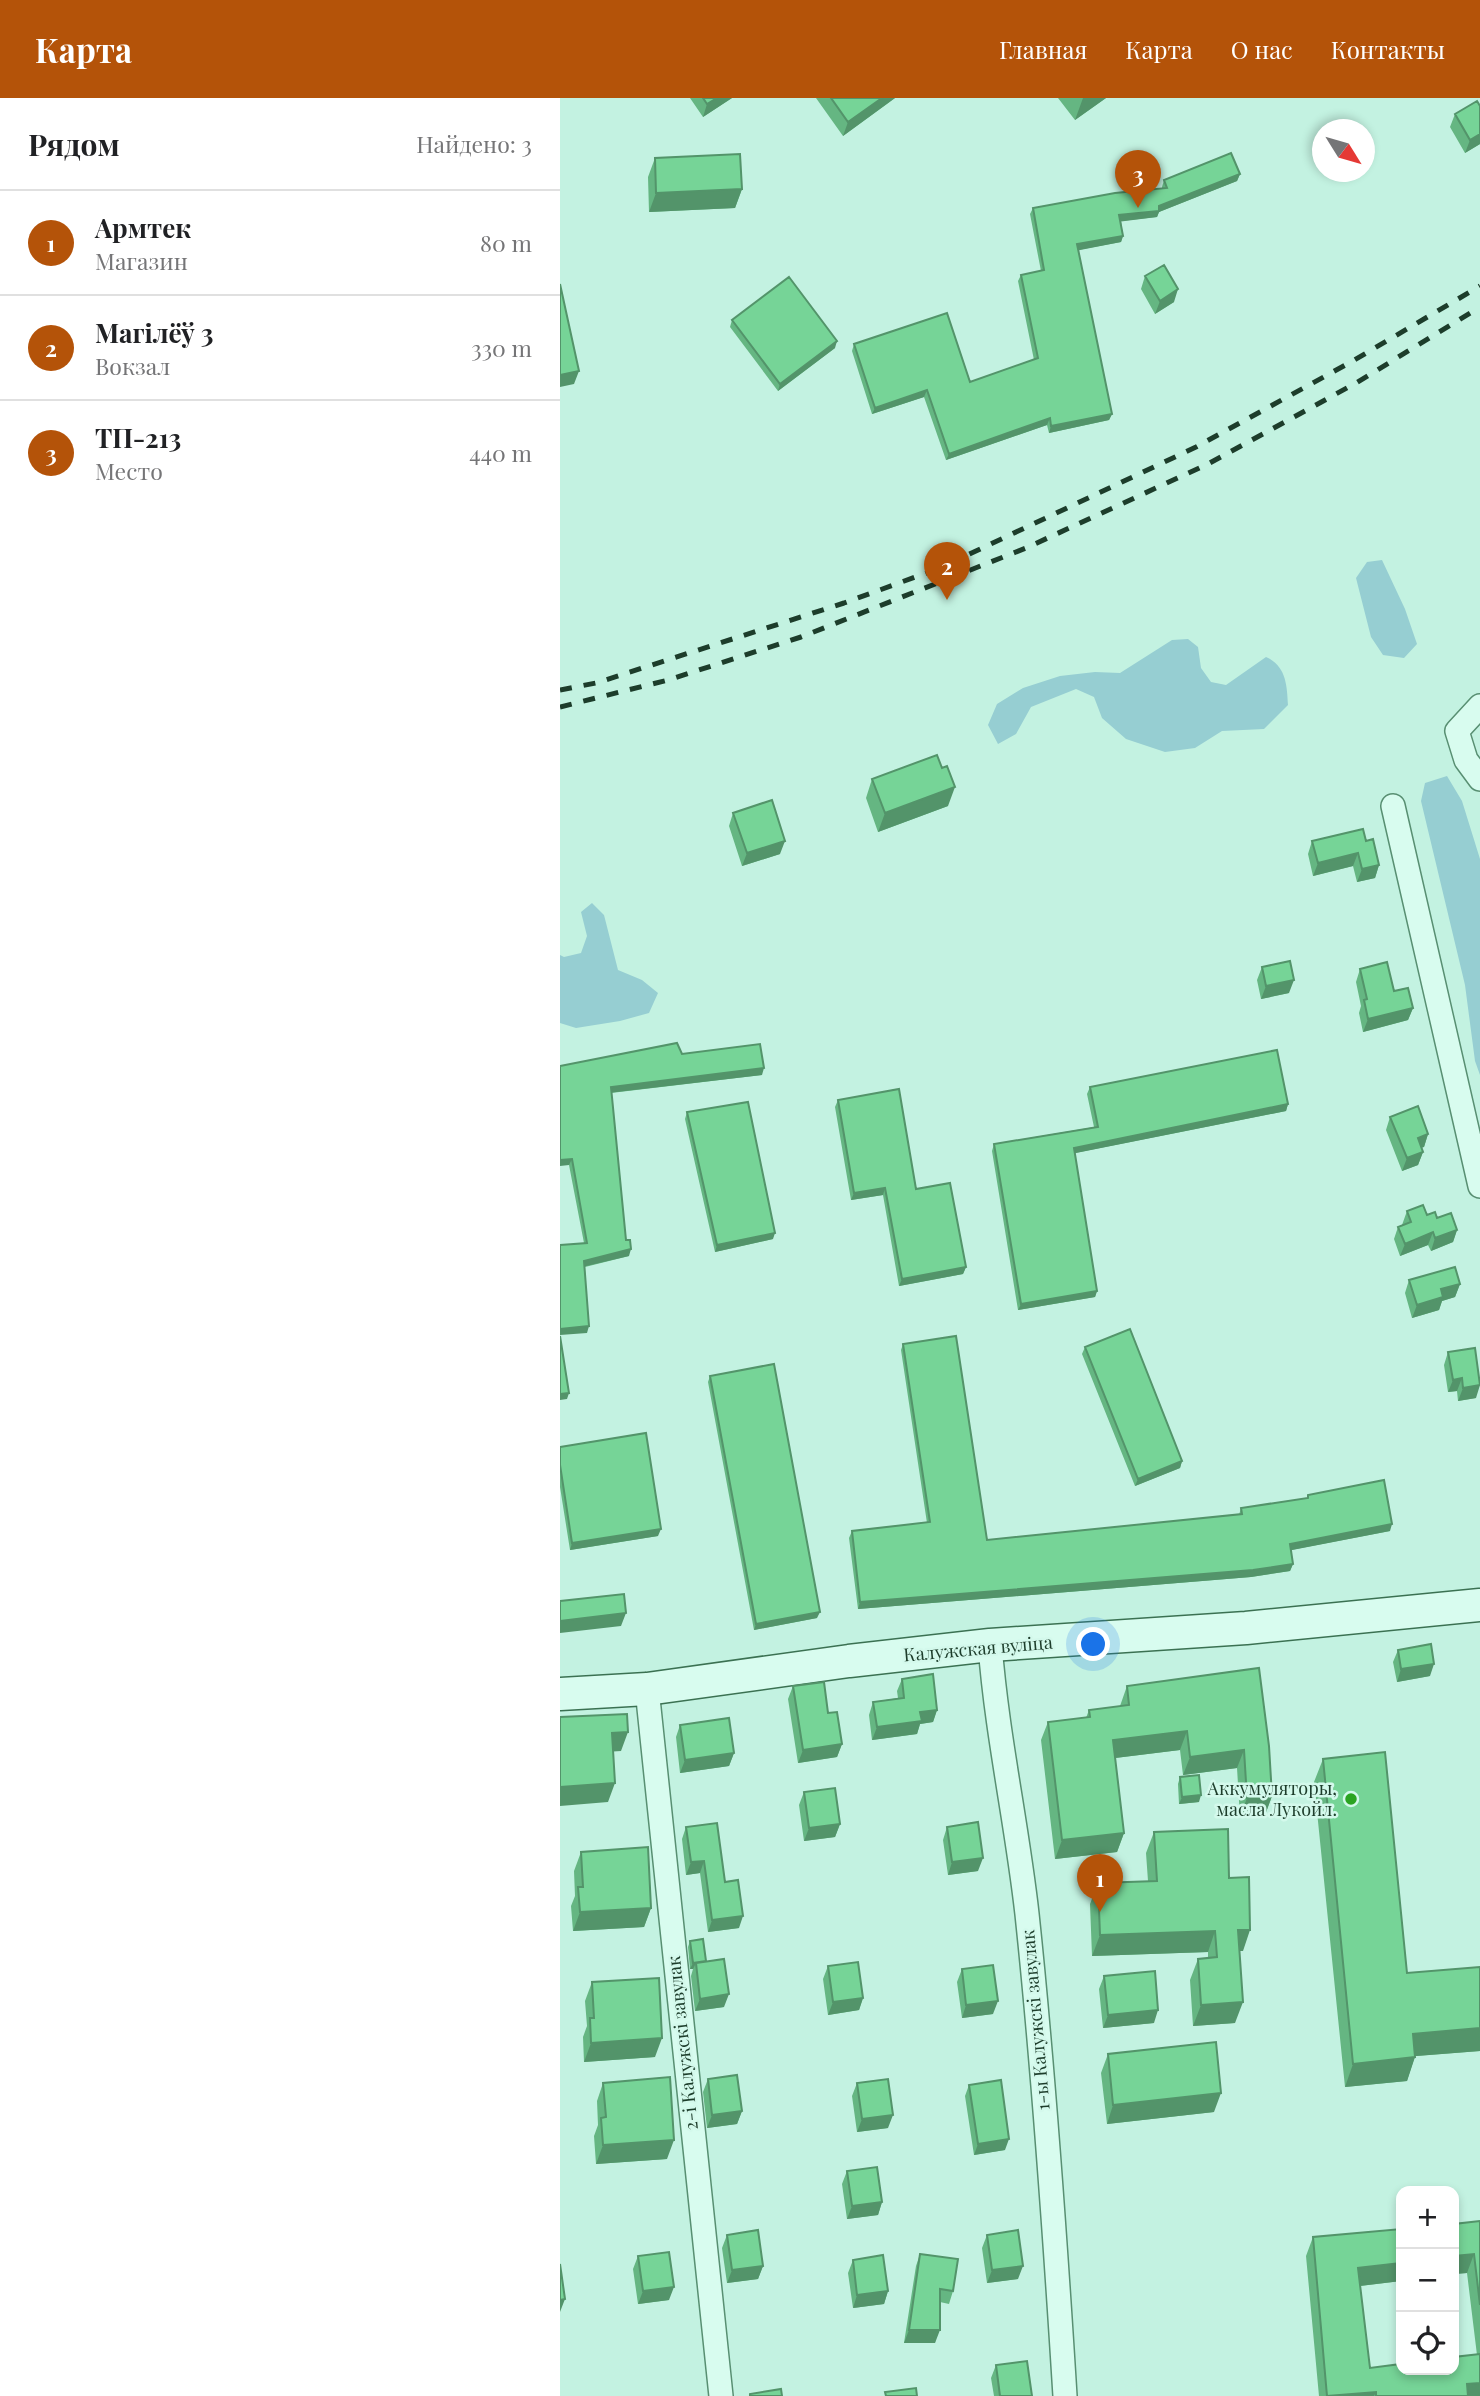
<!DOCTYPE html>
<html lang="ru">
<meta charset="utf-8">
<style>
:root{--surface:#fff;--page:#f2f2f2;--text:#202124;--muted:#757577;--line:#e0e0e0;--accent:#b45309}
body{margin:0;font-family:"Playfair Display",serif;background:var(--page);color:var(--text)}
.controls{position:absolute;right:21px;bottom:21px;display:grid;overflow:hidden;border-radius:14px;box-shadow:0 4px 10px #0003}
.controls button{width:63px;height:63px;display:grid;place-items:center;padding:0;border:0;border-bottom:2px solid var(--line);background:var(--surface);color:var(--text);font:35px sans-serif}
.compass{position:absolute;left:752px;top:21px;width:63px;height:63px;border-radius:50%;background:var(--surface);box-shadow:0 4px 10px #0003;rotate:127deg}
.you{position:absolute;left:534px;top:1547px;width:24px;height:24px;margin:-18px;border:5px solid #fff;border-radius:50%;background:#1a73e8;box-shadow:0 0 0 10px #1a73e833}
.badge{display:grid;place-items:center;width:46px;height:46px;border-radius:50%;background:var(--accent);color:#fff;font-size:23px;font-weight:700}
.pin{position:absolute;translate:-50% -58px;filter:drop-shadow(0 2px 4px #0008)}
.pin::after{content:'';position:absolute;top:37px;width:24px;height:21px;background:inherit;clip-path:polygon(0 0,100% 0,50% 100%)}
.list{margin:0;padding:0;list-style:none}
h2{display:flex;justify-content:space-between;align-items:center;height:91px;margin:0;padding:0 28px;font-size:30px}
h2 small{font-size:23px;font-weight:400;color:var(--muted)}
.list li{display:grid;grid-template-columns:46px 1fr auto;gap:21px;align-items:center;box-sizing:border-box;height:105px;padding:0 28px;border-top:2px solid var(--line)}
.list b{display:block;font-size:26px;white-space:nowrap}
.list p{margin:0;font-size:23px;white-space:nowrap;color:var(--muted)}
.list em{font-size:23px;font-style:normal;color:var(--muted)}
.icon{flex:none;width:38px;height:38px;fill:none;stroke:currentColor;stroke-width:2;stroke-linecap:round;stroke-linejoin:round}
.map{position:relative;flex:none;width:920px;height:2298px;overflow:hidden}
header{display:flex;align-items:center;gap:42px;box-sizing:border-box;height:98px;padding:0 35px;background:var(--accent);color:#fff}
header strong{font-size:33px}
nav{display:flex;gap:38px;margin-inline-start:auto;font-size:24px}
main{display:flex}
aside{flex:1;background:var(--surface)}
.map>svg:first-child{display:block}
</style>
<header>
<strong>Карта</strong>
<nav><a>Главная</a><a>Карта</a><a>О нас</a><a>Контакты</a></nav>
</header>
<main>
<aside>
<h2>Рядом<small>Найдено: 3</small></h2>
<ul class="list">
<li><span class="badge">1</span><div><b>Армтек</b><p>Магазин</p></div><em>80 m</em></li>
<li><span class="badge">2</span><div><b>Магілёў 3</b><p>Вокзал</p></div><em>330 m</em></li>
<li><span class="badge">3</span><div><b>ТП-213</b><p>Место</p></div><em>440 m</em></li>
</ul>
</aside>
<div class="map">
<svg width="920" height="2298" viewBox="0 0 920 2298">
<rect width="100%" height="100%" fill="#c3f2e1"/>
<path fill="#96ced2" d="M822 462 845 511 857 546 844 560 823 557 811 539 796 480 807 464Z
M628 541 638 549 641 570 651 584 666 587 706 559C726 568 727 587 728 607L704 631 662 633 635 650 605 654 566 641 542 620 534 599 516 591 471 609 456 636 438 646 428 627 437 606 463 590 500 578 535 574 560 575 612 542Z
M887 678 902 703 920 761V977L915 963 905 887 861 703 865 685Z
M32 805 44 817 58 872 82 882 98 895 89 915 60 923 16 930 0 925V857L4 859 21 855 27 838 21 814Z"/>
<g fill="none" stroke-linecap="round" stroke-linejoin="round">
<g stroke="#588f72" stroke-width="26">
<path id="street" d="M920 608 897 633 906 662 920 681
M833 708 920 1088
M430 1547C437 1638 457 1726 467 1816 484 1976 495 2137 505 2298
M87 1591 161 2298"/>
</g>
<g stroke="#3b7152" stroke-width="35">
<path id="secondary" d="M0 1596 87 1591 289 1563 430 1547 686 1530 920 1507"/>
</g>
<use href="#street" stroke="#d8fcef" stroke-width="23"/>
<use href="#secondary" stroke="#d8fcef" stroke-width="32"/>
<path stroke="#1d3d2b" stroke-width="5" stroke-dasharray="12 12" stroke-linecap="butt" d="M0 592 36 585 284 505 380 470 636 349 791 264 920 188
M0 609 108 582 241 539 466 450 648 366 796 285 920 209"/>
</g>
<path fill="#65b682" d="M130 0H172L143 19Z
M256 0H335L283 38Z
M498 0H546L515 22Z
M895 16 920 46 905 55 890 29Z
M95 60 182 91 175 110 89 114 88 79Z
M680 76 677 83 599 114 597 119 561 123 563 138 561 144 518 152 552 316 549 322 489 335 487 327 386 362 364 299 312 316 292 253 294 246 410 284 474 262 458 183 461 177 481 173 470 116 473 110 602 91V89L604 82Z
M585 178 614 204 595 216 581 191Z
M172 222 275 250 218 293 170 229Z
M312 681 388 708 318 734 306 700Z
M173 715 220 756 182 768 169 728Z
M752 743H806L819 767 815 780 797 784 793 768 753 778 748 756Z
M702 869 729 895 701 901 697 882Z
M800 871 834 893 853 910 848 922 803 934 799 915 801 908 796 884Z
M122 956 202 977 51 995 66 1142 69 1158 25 1169 27 1235 24 1145 9 1067 0 968Z
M530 989 728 1006 726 1013 515 1055 537 1193 535 1199 458 1212 432 1053 434 1046 534 1029 527 996Z
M278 1002 356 1091 406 1169 403 1176 339 1188 323 1097 291 1102 275 1009Z
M127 1014 213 1141 155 1154 125 1021Z
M830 1019 868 1036 864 1049H861L863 1054 858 1067 842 1073 826 1032Z
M847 1113 877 1120 897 1132 893 1144 871 1153 868 1147 840 1158 834 1141 838 1129 842 1127Z
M849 1182 900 1186 895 1199 882 1203 879 1212 852 1220 845 1195Z
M343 1246 427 1442 679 1417 681 1410 747 1400 748 1397 830 1433 731 1452 733 1466 730 1473 691 1479 298 1511 289 1440 292 1433 367 1425 341 1252Z
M525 1249 622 1363 620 1370 575 1388 522 1256Z
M888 1254 916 1300 898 1303 897 1293 888 1294 884 1267Z
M150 1278 257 1520 194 1532 148 1284Z
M0 1349 98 1438 10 1452 0 1389Z
M838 1552 870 1578 837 1584 833 1564Z
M699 1570 712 1698 705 1717 680 1719 677 1670 623 1677 620 1652 555 1660 564 1735 557 1754 495 1761 481 1642 488 1624 526 1620 529 1612 560 1608 567 1588Z
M342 1581 377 1612 373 1624 360 1626 357 1636 312 1642 309 1617 313 1604 338 1600 337 1593Z
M233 1588 268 1615 282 1646 277 1659 238 1665 228 1601Z
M120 1627 174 1655 169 1668 120 1675 116 1639Z
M763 1661 847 1875 920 1953 855 1958 847 1983 785 1989 754 1684Z
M620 1679 639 1704 619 1706 618 1686Z
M244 1694 280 1726 275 1739 244 1743 239 1707Z
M126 1729 165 1784 179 1830 148 1834 140 1775 126 1777 122 1741Z
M387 1729 418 1773 388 1777 383 1742Z
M594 1734 669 1780 683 1853H679L675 1925 633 1928 630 1882 638 1861 648 1860V1854L532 1858 530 1806 538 1785 588 1783 586 1755Z
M21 1754 91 1810 84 1829 13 1833 11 1808 15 1798 14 1773Z
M130 1843 146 1863 164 1909 135 1913 131 1878 133 1871H130L128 1849Z
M268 1868 303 1900 299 1912 268 1917 263 1881Z
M402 1871 433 1916 402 1920 397 1884Z
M544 1878 594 1925 543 1930 539 1891Z
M32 1884 95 1959 24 1964 23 1939 27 1928 25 1903Z
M548 1956 654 2014 547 2026 541 1975Z
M148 1981 182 2013 177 2026 147 2030 143 1994Z
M43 1985 107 2061 36 2066 34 2038 38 2027 37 2003Z
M297 1985 328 2030 297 2034 292 1998Z
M409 1987 445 2052 414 2057 405 1998Z
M287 2073 322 2104 318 2117 287 2121 282 2086Z
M920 2123V2298H759L746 2158 753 2139 841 2131V2183L800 2188 810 2270 917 2257 907 2175 894 2176V2126Z
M167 2137 203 2168 198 2181 167 2185 162 2150Z
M427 2137 458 2181 427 2185 422 2150Z
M360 2156 393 2193 389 2206 380 2204 375 2245H344L356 2168Z
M78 2158 109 2202 78 2206 73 2171Z
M293 2162 328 2193 324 2206 293 2210 288 2175Z
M436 2267 472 2298H434L431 2280Z"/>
<path fill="#53946a" d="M157 0H172L143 19 147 6Z
M322 0H335L283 38 288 24Z
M523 0H546L515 22Z
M920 36V46L905 55 910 42Z
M680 76 677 83 599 114 597 119 557 124 559 117 599 108Z
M182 91 175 110 89 114 96 95Z
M563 138 561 144 515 153 517 146Z
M618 191 614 204 595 216 600 203Z
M277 243 275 250 218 293 220 286Z
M19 273 14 286 0 289V277Z
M367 292 364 299 312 316 315 310Z
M552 316 549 322 489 335 491 328Z
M490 320 487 327 386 362 389 356Z
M395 689 388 708 318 734 325 715Z
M225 743 220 756 182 768 187 755Z
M798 755 793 768 753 778 758 765Z
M819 767 815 780 797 784 802 771Z
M734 882 729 895 701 901 706 888Z
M853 910 848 922 803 934 808 921Z
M204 970 202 977 48 995 51 989Z
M728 1006 726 1013 511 1056 514 1050Z
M868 1036 864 1049 853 1053 858 1040Z
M863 1054 858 1067 842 1073 847 1060Z
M12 1061 9 1067 0 1068V1062Z
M325 1090 323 1097 291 1102 294 1095Z
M897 1132 893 1144 871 1153 875 1140Z
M873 1134 868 1147 840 1158 845 1146Z
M215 1135 213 1141 155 1154 157 1147Z
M71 1151 69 1158 22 1169 24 1163Z
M406 1169 403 1176 339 1188 342 1181Z
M900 1186 895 1199 882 1203 879 1212 852 1220 857 1207 881 1191Z
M537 1193 535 1199 458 1212 461 1206Z
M29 1228 27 1235 0 1237V1231Z
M902 1280 897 1293 888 1294 893 1282Z
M920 1287 916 1300 898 1303 903 1290Z
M9 1295 7 1301 0 1302V1296Z
M622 1363 620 1370 575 1388 578 1381Z
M832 1426 830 1433 727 1453 730 1446Z
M101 1431 98 1438 10 1452 12 1445Z
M733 1466 730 1473 691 1479 298 1511 300 1504Z
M260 1514 257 1520 194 1532 196 1526Z
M66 1515 61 1528 0 1535V1523Z
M874 1566 870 1578 837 1584 841 1571Z
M377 1612 373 1624 360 1626 357 1636 312 1642 317 1629 360 1614Z
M627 1633 620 1652 547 1661 553 1642Z
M68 1634 61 1653 45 1654 52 1635Z
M282 1646 277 1659 238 1665 243 1652Z
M684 1652 677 1670 623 1677 630 1659Z
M174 1655 169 1668 120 1675 125 1662Z
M55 1685 48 1704 0 1708V1689Z
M641 1697 639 1704 619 1706 622 1699Z
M712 1698 705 1717 680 1719 687 1700Z
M280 1726 275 1739 244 1743 249 1730Z
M564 1735 557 1754 495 1761 502 1742Z
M423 1760 418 1773 388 1777 392 1764Z
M144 1763 140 1775 126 1777 131 1764Z
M91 1810 84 1829 13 1833 20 1814Z
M183 1818 179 1830 148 1834 152 1822Z
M678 1832H690L683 1853H670Z
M655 1833 648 1854 532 1858 540 1837Z
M146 1864 136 1865 133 1871H130L133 1865Z
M169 1896 164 1909 135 1913 140 1901Z
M303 1900 299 1912 268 1917 273 1904Z
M438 1903 433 1916 402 1920 406 1907Z
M683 1904 675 1925 633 1928 641 1907Z
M598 1912 594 1925 543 1930 548 1917Z
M920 1930V1953L844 1959 853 1936Z
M102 1940 95 1959 24 1964 31 1945Z
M855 1959 847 1983 785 1989 793 1966Z
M661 1995 654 2014 547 2026 553 2007Z
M182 2013 177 2026 147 2030 152 2017Z
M333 2017 328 2030 297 2034 302 2021Z
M449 2041 445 2052 414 2057 418 2046Z
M114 2042 107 2061 36 2066 43 2047Z
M322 2104 318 2117 287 2121 292 2108Z
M914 2156 907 2175 894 2176V2158Z
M841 2165V2183L791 2189 798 2170Z
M203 2168 198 2181 167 2185 172 2172Z
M463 2168 458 2181 427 2185 432 2172Z
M114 2189 109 2202 78 2206 83 2193Z
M328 2193 324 2206 293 2210 297 2197Z
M5 2201 0 2214V2202Z
M349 2232H380L375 2245H344Z
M920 2285V2298H903L907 2286Z
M816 2294 814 2298H769Z"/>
<path fill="#76d497" stroke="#53946a" stroke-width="2" d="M143 0H157L147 6Z
M271 0H322L288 24Z
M917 3 920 8V36L910 42 895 16Z
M671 55 680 76 599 108V113L559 117 563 138 517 146 552 316 491 328 490 320 389 356 367 292 315 310 294 246 387 215 410 284 478 260 461 177 484 172 473 110 555 95 607 90 604 82Z
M180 56 182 91 96 95 95 60Z
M604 167 618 191 600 203 585 178Z
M229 179 277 243 220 286 172 222Z
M0 186 19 273 0 277Z
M377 657 382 670 387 668 395 689 325 715 312 681Z
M212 702 225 743 187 755 173 715Z
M803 731 806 743 813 741 819 767 802 771 798 755 758 765 752 743Z
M730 863 734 882 706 888 702 869Z
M827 864 834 893 848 890 853 910 808 921 804 902 807 901 800 871Z
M117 945 122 956 200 946 204 970 51 989 66 1142H70L71 1151 24 1163 29 1228 0 1231V1147L27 1145 12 1061 0 1062V968Z
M717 952 728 1006 514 1050 537 1193 461 1206 434 1046 538 1029 530 989Z
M339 991 356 1091 390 1085 406 1169 342 1181 325 1090 294 1095 278 1002Z
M188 1004 215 1135 157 1147 127 1014Z
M858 1008 868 1036 858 1040 863 1054 847 1060 830 1019Z
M863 1107 867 1117 875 1114 877 1120 891 1115 897 1132 875 1140 873 1134 845 1146 838 1129 851 1124 847 1113Z
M895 1169 900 1186 881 1191 883 1199 857 1207 849 1182Z
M570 1231 622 1363 578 1381 525 1249Z
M0 1238 9 1295 0 1296Z
M396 1238 427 1442 682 1416 681 1410 748 1400V1397L824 1382 832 1426 730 1446 733 1466 693 1472 300 1504 292 1433 370 1424 343 1246Z
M915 1250 920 1287 903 1290 902 1280 893 1282 888 1254Z
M214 1266 260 1514 196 1526 150 1278Z
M86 1335 101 1431 12 1445 0 1367V1349Z
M64 1496 66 1515 0 1523V1503Z
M871 1546 874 1566 841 1571 838 1552Z
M699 1570 709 1648 712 1698 687 1700 684 1652 630 1659 627 1633 553 1642 564 1735 502 1742 488 1624 530 1619 529 1612 569 1607 567 1588Z
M373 1576 377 1612 360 1614 362 1623 317 1629 313 1604 344 1600 342 1581Z
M264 1584 268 1615 277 1614 282 1646 243 1652 233 1588Z
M67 1616 68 1634 52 1635 55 1685 0 1689V1619Z
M169 1620 174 1655 125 1662 120 1627Z
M825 1654 847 1875 920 1869V1930L853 1936 855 1959 793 1966 763 1661Z
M639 1677 641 1697 622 1699 620 1679Z
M275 1690 280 1726 249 1730 244 1694Z
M418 1724 423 1760 392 1764 387 1729Z
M157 1725 165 1784 178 1782 183 1818 152 1822 144 1763 131 1764 126 1729Z
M668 1731 669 1780 689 1779 690 1832H678L683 1904 641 1907 638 1861 657 1859 655 1833 540 1837 538 1785 597 1783 594 1734Z
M88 1749 91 1810 20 1814 18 1789H23L21 1754Z
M143 1841 146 1863 133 1865 130 1843Z
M164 1861 169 1896 140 1901 136 1865Z
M298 1864 303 1900 273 1904 268 1868Z
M433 1867 438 1903 406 1907 402 1871Z
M595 1873 598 1912 548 1917 544 1878Z
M99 1880 102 1940 31 1945 30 1920H34L32 1884Z
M656 1944 661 1995 553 2007 548 1956Z
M177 1977 182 2013 152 2017 148 1981Z
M110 1979 114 2042 43 2047 41 2020 46 2019 43 1985Z
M328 1981 333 2017 302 2021 297 1985Z
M441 1982 449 2041 418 2046 409 1987Z
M317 2069 322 2104 292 2108 287 2073Z
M920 2123V2207L914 2156 894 2158V2126Z
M841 2131V2165L798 2170 810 2270 841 2266V2272H894V2259L920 2256V2285L907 2286 908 2298H816V2294L767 2298 753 2139Z
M198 2132 203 2168 172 2172 167 2137Z
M458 2132 463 2168 432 2172 427 2137Z
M109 2154 114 2189 83 2193 78 2158Z
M360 2156 398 2161 393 2193 380 2191V2232H349Z
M323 2157 328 2193 297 2197 293 2162Z
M0 2166 5 2201 0 2202Z
M467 2263 472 2298H440L436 2267Z
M356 2290 357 2298H326L325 2294Z
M221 2291 222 2298H190V2296Z"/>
<circle fill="#2ba422" stroke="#d4f9ec" stroke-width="2.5" cx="791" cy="1701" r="7"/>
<g text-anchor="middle" stroke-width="5" stroke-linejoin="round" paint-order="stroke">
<g font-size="18" fill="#1d3d2b" stroke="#d4f9ec">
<text transform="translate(418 1551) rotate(-5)" y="6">Калужская вуліца</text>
<text transform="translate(476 1922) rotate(-95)" y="6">1-ы Калужскі завулак</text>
<text transform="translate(123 1945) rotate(-96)" y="6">2-і Калужскі завулак</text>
</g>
<g font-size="18" fill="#1d3d2b" stroke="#d4f9ec" text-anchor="end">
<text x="777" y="1697">Аккумуляторы,<tspan x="777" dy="21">масла Лукойл.</tspan></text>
</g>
</g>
</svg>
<div class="controls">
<button>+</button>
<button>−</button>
<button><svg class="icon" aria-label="locate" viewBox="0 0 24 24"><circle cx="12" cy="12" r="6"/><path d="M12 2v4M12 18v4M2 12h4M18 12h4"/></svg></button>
</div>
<svg class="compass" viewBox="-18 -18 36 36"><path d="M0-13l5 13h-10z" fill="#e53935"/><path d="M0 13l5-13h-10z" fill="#757577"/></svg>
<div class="you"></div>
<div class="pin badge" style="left:540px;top:1814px">1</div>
<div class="pin badge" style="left:387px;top:502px">2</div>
<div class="pin badge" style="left:578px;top:110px">3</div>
</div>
</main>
